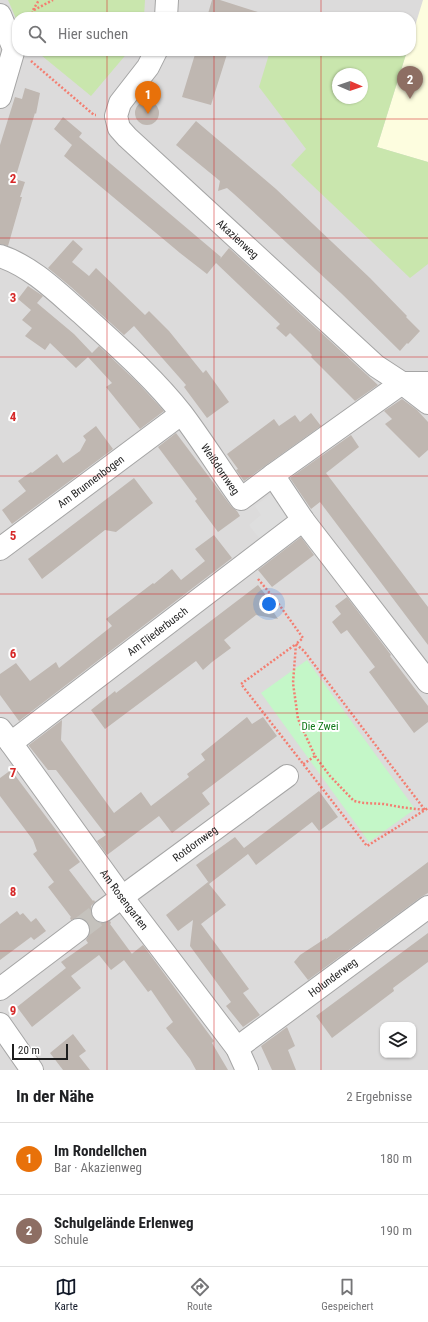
<!DOCTYPE html>
<html lang="de">
<meta charset="utf-8">
<style>
:root{--surface:#fff;--page:#f6f6f6;--text:#202124;--muted:#757577;--line:#e0e0e0;--accent:#111827}
body{margin:0;font-family:"Roboto Condensed",sans-serif;background:var(--page);color:var(--text)}
.controls{position:absolute;right:12px;bottom:12px;display:grid;overflow:hidden;border-radius:8px;box-shadow:0 1px 3px #0004}
.controls button{width:36px;height:36px;display:grid;place-items:center;padding:0;border:0;border-bottom:1px solid var(--line);background:var(--surface);color:var(--text);font:20px sans-serif}
.compass{position:absolute;left:332px;top:68px;width:36px;height:36px;border-radius:50%;background:var(--surface);box-shadow:0 1px 3px #0004;rotate:92deg}
.scale{position:absolute;left:12px;bottom:10px;width:56px;box-sizing:border-box;padding-left:4px;border:2px solid #1e1e1e;border-top:0;font-size:11px;line-height:14px;white-space:nowrap;color:#1e1e1e;-webkit-text-stroke:3px #fff;paint-order:stroke}
.you{position:absolute;left:269px;top:604px;width:14px;height:14px;margin:-10px;border:3px solid #fff;border-radius:50%;background:#1a73e8;box-shadow:0 0 0 6px #1a73e833}
.badge{display:grid;place-items:center;width:26px;height:26px;border-radius:50%;background:var(--accent);color:#fff;font-size:13px;font-weight:700}
.pin{position:absolute;translate:-50% -33px;filter:drop-shadow(0 1px 2px #0008)}
.pin::after{content:'';position:absolute;top:21px;width:14px;height:12px;background:inherit;clip-path:polygon(0 0,100% 0,50% 100%)}
.list{margin:0;padding:0;list-style:none}
h2{display:flex;justify-content:space-between;align-items:center;height:52px;margin:0;padding:0 16px;font-size:17px}
h2 small{font-size:13px;font-weight:400;color:var(--muted)}
.list li{display:grid;grid-template-columns:26px 1fr auto;gap:12px;align-items:center;box-sizing:border-box;height:72px;padding:0 16px;border-top:1px solid var(--line)}
.list b{display:block;font-size:15px;white-space:nowrap}
.list p{margin:0;font-size:13px;white-space:nowrap;color:var(--muted)}
.list em{font-size:13px;font-style:normal;color:var(--muted)}
.icon{flex:none;width:22px;height:22px;fill:none;stroke:currentColor;stroke-width:2;stroke-linecap:round;stroke-linejoin:round}
.map{position:relative;flex:none;width:428px;height:1070px;overflow:hidden}
.search{position:absolute;background:var(--surface);box-shadow:0 1px 3px #0004;left:12px;right:12px;top:12px;height:44px;display:flex;align-items:center;gap:10px;box-sizing:border-box;padding:0 14px;border-radius:16px;color:var(--muted);font-size:15px}
.sheet{height:196px;background:var(--surface)}
nav{display:flex;justify-content:space-around;align-items:center;box-sizing:border-box;height:56px;border-top:1px solid var(--line);background:var(--surface);font-size:11px;color:var(--muted)}
nav a{display:grid;justify-items:center;gap:2px}
nav .on{color:var(--accent)}
.map>svg:first-child{display:block}
</style>
<div class="map">
<svg width="428" height="1070" viewBox="0 0 428 1070">
<rect width="100%" height="100%" fill="#efebe5"/>
<path fill="#dcdbdb" fill-rule="evenodd" d="M0 0H428V1070H0ZM17 17H411V51H17ZM338 74H362V98H338ZM383 1025H413V1055H383Z"/>
<path fill="#fdfddf" d="M423 0H428V162L377 147 407 51H411V39Z"/>
<path fill="#c9e6ad" fill-rule="evenodd" d="M8 0H145L144 17H17V21Z
M36 51H129L91 96Z
M270 51H407L377 147 428 162V264L410 278 291 165 306 149 259 87ZM338 74H362V98H338Z"/>
<path fill="#c4f7c8" d="M307 660 415 809 369 842 261 693Z"/>
<path fill="#dedede" d="M271 494 291 520 262 542 249 525 261 515 255 506Z"/>
<path fill="#bfb7b1" d="M212 0H220L264 14 263 17H207Z
M196 51H228L211 105 182 97Z
M25 88 40 93 36 114 35 113 15 179 25 182 20 197H22L8 246 0 244V145L15 97 22 99Z
M135 113a12 12 0 1 1 24 0a12 12 0 1 1-24 0Z
M63 117 82 133 79 137 221 257 220 259 229 248 378 385 355 401 311 357 312 355 290 333 286 337 276 328 280 324 216 263 207 274 180 253 64 156 72 145 54 129Z
M196 121 276 189 370 278 407 316 406 317 420 331 408 344 407 343 400 351 342 294 234 194 227 188 218 191 220 181 176 145Z
M73 240 83 249 72 262 89 276 96 268 145 315 149 311 169 331 203 373 206 370 229 402 207 418 184 387 186 385 134 326 124 335 71 287 48 268Z
M28 286 43 296 37 303 74 334 92 353 99 346 138 383 164 411 140 429 106 387 112 383 88 357 76 368 50 343 45 350 25 336 32 328 22 320 31 310 18 299Z
M402 399 417 410 428 422V450L419 458 385 424 392 419 384 411Z
M311 413 321 426 244 481 236 470 238 469 227 454 274 419 279 426 295 415 300 422Z
M96 426 113 449 12 524 2 510 26 491 18 481 31 472 32 473 57 454 63 463 80 451 86 440 83 436Z
M176 433 231 506 237 511 240 516 218 532 195 501 197 499 158 447Z
M351 435 359 447 326 473 428 607V645L320 502 311 509 290 478Z
M134 478 153 503 116 532 105 530 42 579 28 559Z
M214 535 232 558 19 721 0 695V674L16 663 30 681 56 662 59 668 112 626 106 619 153 583 154 584 172 569 181 580 205 561 195 549Z
M301 537 314 555 272 587 258 570Z
M258 585 272 603 269 605 278 619 256 615 224 640 231 648 212 662 203 670 196 661 105 729 91 710 115 691 116 693Z
M347 597 391 655 390 656 428 706V722L414 733 369 672 375 667 347 630 341 634 332 622 341 614 335 606Z
M247 717 252 724 263 717 277 736 202 793 210 804 172 833 159 816 107 855 97 841 106 835 56 770H48L29 746V745L62 720 61 740 114 813 141 792 151 806 189 777 187 774 205 760 201 754Z
M11 770 80 862 69 870 93 901 94 900 95 902 91 906V912L93 918 98 923H104L110 921 111 923 110 924 132 954 111 970 99 955 71 976 81 988 32 1027 17 1007 66 968 61 962 88 943 86 940 89 935 90 929 88 923 83 919 77 918 71 920 70 918 71 917 48 887 54 882 33 854 37 851 33 840 0 796V778Z
M319 791 338 817 319 831 312 822 256 865 248 854 209 884 226 905 201 924 249 989 243 993 260 1015 243 1027 226 1006 231 1002 190 946 193 920 178 931 166 915 208 882 209 883 196 865 235 837 244 848Z
M428 862V893L421 897 308 980 294 962 300 955 326 938V939Z
M17 911 20 915 23 913 31 922 36 918 46 931 34 940 31 937 0 960V924Z
M428 933V962L393 988 394 991 332 1038 316 1016Z
M143 945 214 1041 212 1043 228 1070H196L190 1059 166 1028 173 1022 151 990 148 992 124 960Z
M287 1027 295 1046 288 1050 296 1070H272L261 1046Z
M73 1034 86 1051 79 1056 90 1070H63L50 1053Z"/>
<g fill="none" stroke-linecap="round" stroke-linejoin="round">
<path stroke="#c5c2bd" stroke-width="22" stroke-dasharray="22 11" stroke-linecap="butt" d="M78 930 103 911"/>
<g stroke="#a5a5a5" stroke-width="24">
<g id="minor">
<path d="M0 15 14 49 0 97"/>
<path d="M166 17 167 0"/>
<path id="s1" d="M156 51 148 67 120 103 116 116 119 128 127 137 376 366 402 383 428 403"/>
<path id="s2" d="M0 256C31 266 57 292 81 313 116 345 153 377 182 414 203 442 221 471 241 499L273 475 303 520 428 682"/>
<path d="M273 475 402 383H428"/>
<path id="s3" d="M0 549 181 414"/>
<path id="s4" d="M0 729 11 743 122 897 237 1048 247 1070"/>
<path id="s5" d="M11 743 303 520"/>
<path id="s6" d="M103 911 287 776"/>
<path d="M0 989 78 930"/>
<path d="M0 1024 32 1070"/>
<path id="s7" d="M237 1048 428 907"/>
</g>
</g>
<path stroke="#f37e71" stroke-width="2.5" stroke-dasharray="2 2" stroke-linecap="butt" d="M33 10 39 0
M30 17 34 10 53 0
M31 61 94 115H96
M258 579 278 603 303 638 296 644 293 683 298 719 315 756 302 765
M296 644 304 651 425 810 367 846 241 684Z
M315 756 330 776 354 801 364 803 384 804 400 807 425 810 428 808"/>
<use href="#minor" stroke="#fff" stroke-width="22"/>
</g>
<path fill="none" stroke="#d62828" stroke-width="1" stroke-opacity="0.55" d="M107 0V17M214 0V17M321 0V17M107 51V1070M214 51V1070M321 51V1070M0 119H428M0 238H428M0 357H428M0 476H428M0 594H428M0 713H428M0 832H428M0 951H428"/>
<g text-anchor="middle" stroke-width="4" stroke-linejoin="round" paint-order="stroke">
<g font-size="11" fill="#1e1e1e" stroke="#fff">
<text dy="4" stroke="none"><textPath href="#s1" startOffset="252">Akazienweg</textPath></text>
<text dy="4" stroke="none"><textPath href="#s2" startOffset="310">Weißdornweg</textPath></text>
<text dy="4" stroke="none"><textPath href="#s3" startOffset="113">Am Brunnenbogen</textPath></text>
<text dy="4" stroke="none"><textPath href="#s5" startOffset="184">Am Fliederbusch</textPath></text>
<text dy="4" stroke="none"><textPath href="#s6" startOffset="114">Rotdornweg</textPath></text>
<text dy="4" stroke="none"><textPath href="#s4" startOffset="211">Am Rosengarten</textPath></text>
<text dy="4" stroke="none"><textPath href="#s7" startOffset="119">Holunderweg</textPath></text>
</g>
<g font-size="11" fill="#117819" stroke="#fff">
<text x="320" y="730">Die Zwei</text>
</g>
</g>
<g font-size="13" text-anchor="middle" font-weight="bold" fill="#d62828" stroke="#fff" stroke-width="4" stroke-linejoin="round" paint-order="stroke">
<text x="13" y="183">2</text>
<text x="13" y="302">3</text>
<text x="13" y="421">4</text>
<text x="13" y="540">5</text>
<text x="13" y="658">6</text>
<text x="13" y="777">7</text>
<text x="13" y="896">8</text>
<text x="13" y="1015">9</text>
</g>
</svg>
<div class="controls">
<button><svg class="icon" aria-label="layers" viewBox="0 0 24 24"><path d="M12 4l9 5-9 5-9-5zM3 14l9 5 9-5"/></svg></button>
</div>
<svg class="compass" viewBox="-18 -18 36 36"><path d="M0-13l5 13h-10z" fill="#e53935"/><path d="M0 13l5-13h-10z" fill="#757577"/></svg>
<div class="scale">20 m</div>
<div class="you"></div>
<div class="pin badge" style="left:148px;top:114px;background:#e8710a">1</div>
<div class="pin badge" style="left:410px;top:99px;background:#8d6e63">2</div>
<div class="search"><svg class="icon" aria-label="search" viewBox="0 0 24 24"><circle cx="10" cy="10" r="6"/><path d="M15 15l6 6"/></svg>Hier suchen</div>
</div>
<section class="sheet">
<h2>In der Nähe<small>2 Ergebnisse</small></h2>
<ul class="list">
<li><span class="badge" style="background:#e8710a">1</span><div><b>Im Rondellchen</b><p>Bar · Akazienweg</p></div><em>180 m</em></li>
<li><span class="badge" style="background:#8d6e63">2</span><div><b>Schulgelände Erlenweg</b><p>Schule</p></div><em>190 m</em></li>
</ul>
</section>
<nav>
<a class="on"><svg class="icon" aria-label="map" viewBox="0 0 24 24"><path d="M3 6l6-2 6 2 6-2v14l-6 2-6-2-6 2zM9 4v14M15 6v14"/></svg>Karte</a>
<a><svg class="icon" aria-label="directions" viewBox="0 0 24 24"><path d="M12 3l9 9-9 9-9-9zM9 14v-3h6M13 9l2 2-2 2"/></svg>Route</a>
<a><svg class="icon" aria-label="saved" viewBox="0 0 24 24"><path d="M7 4h10v16l-5-4-5 4z"/></svg>Gespeichert</a>
</nav>
